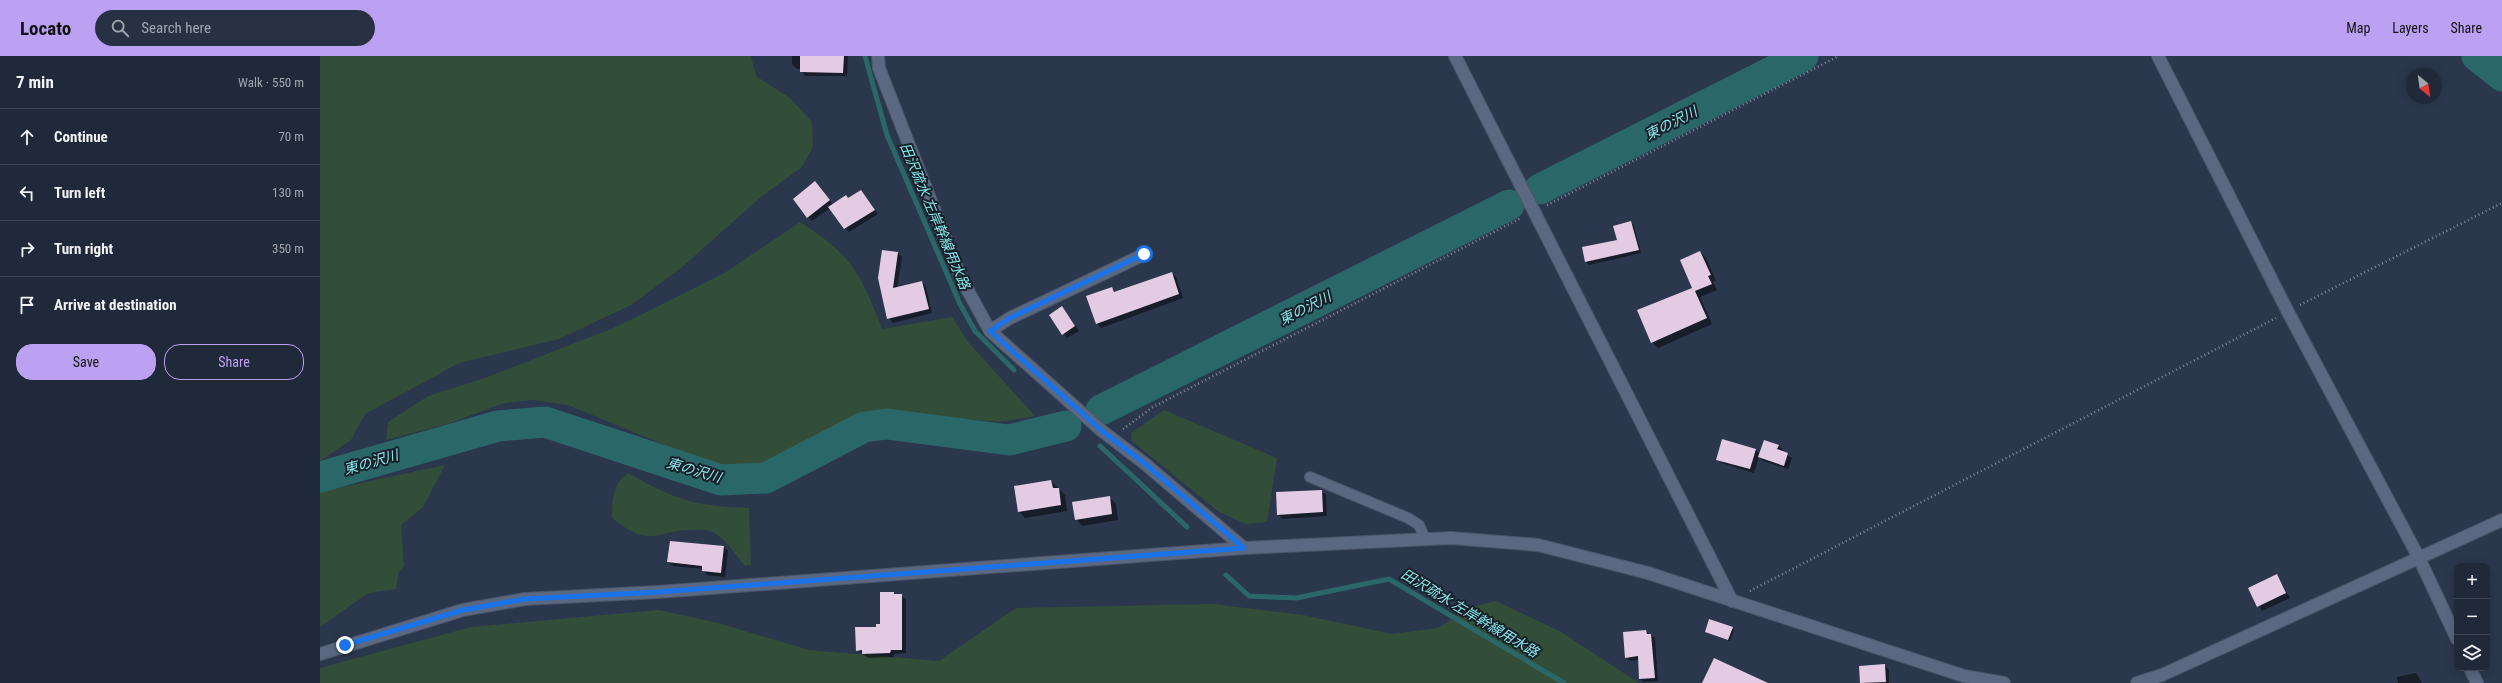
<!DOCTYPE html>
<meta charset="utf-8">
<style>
:root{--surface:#20293a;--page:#283142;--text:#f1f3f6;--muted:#a2a6af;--line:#3d4554;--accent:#bca0f2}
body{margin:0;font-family:"Roboto Condensed","Noto Sans JP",sans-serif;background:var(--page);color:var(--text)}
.controls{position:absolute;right:12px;bottom:12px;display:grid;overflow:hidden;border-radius:8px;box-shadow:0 2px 10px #0003}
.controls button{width:36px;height:36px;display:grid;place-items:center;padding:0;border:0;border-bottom:1px solid var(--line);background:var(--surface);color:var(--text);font:20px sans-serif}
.compass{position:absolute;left:2086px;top:12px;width:36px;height:36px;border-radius:50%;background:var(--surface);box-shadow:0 2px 10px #0003;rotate:151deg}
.stop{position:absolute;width:12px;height:12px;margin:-9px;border:3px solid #1a73e8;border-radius:50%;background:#fff}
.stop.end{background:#1a73e8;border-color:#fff;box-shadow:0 1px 4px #0008}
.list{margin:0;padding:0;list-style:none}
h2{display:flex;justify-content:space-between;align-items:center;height:52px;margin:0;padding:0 16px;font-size:17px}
h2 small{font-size:13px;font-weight:400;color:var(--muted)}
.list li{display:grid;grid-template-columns:26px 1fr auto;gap:12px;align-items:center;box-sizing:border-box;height:56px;padding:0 16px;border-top:1px solid var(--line)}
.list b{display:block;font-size:15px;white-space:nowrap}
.list em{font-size:13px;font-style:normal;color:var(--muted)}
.actions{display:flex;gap:8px;padding:12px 16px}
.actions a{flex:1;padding:9px 0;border:1px solid var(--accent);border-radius:16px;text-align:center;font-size:14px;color:var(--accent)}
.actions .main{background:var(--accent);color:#111}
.icon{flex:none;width:22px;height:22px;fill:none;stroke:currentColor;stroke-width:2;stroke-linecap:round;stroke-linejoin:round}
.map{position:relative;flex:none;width:2182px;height:627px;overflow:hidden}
header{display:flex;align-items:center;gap:24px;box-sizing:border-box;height:56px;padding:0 20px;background:var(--accent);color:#111}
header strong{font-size:19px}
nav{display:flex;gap:22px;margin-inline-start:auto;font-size:14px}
.search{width:280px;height:36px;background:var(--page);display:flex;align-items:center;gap:10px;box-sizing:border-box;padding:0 14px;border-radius:22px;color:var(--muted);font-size:15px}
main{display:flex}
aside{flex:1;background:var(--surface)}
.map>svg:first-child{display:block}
</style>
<header>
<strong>Locato</strong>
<div class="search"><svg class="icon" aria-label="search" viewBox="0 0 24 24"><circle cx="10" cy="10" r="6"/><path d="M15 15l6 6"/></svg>Search here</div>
<nav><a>Map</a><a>Layers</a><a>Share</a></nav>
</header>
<main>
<aside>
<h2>7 min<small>Walk · 550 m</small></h2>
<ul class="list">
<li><svg class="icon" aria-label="ahead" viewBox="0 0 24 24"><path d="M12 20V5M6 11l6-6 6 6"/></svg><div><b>Continue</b></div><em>70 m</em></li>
<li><svg class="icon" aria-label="left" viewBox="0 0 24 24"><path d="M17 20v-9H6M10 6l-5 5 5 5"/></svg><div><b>Turn left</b></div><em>130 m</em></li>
<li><svg class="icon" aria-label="right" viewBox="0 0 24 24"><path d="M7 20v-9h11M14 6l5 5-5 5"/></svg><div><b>Turn right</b></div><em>350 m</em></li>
<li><svg class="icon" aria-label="arrive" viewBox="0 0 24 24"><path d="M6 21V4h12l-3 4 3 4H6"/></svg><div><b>Arrive at destination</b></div></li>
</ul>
<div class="actions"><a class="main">Save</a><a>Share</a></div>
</aside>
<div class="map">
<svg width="2182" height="627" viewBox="0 0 2182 627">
<rect width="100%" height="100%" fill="#2b374d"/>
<path fill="#324e39" d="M0 0H431L436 20 470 42 492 66 493 90 482 111 442 140 361 212 311 249 239 283 139 307 45 358 31 384 0 405Z
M480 166C532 199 541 218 562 273L632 261 648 286 715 360 679 366 572 356 555 357 528 363 462 401 440 409 414 412 381 404 248 349 214 344 184 347 127 368 66 384 68 366 108 340 162 323 291 273 337 251 406 216Z
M844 354 957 402 947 466 926 468 899 456 812 385 811 377Z
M125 409 103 451 81 469 84 510 79 515 76 533 48 537 0 571V436Z
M308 417C355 444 375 450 429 452L431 509 425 510C414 498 406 481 390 475 386 473 380 474 375 474 333 473 334 495 292 462 292 445 293 427 308 417Z
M1176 545 1241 576 1319 627H0V612L151 571 339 554 398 567 489 594 619 605 696 552 892 548 983 559 1072 578 1118 572 1151 551Z"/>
<path fill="#0007" d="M472 0H528L527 20H485L481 13H477L472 8Z
M500 131 513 149 529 143 541 135 558 158 529 176 510 152 492 165 488 161Z
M1311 166 1314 170 1321 197 1269 209 1266 206 1298 185Z
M1380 196 1386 202 1396 225 1393 226 1397 234 1380 241 1392 268 1338 292 1332 286 1373 232Z
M578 197 582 201 577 232 602 226 606 231 612 257 573 267 569 262 559 222Z
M852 217 856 221 863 242 781 272 777 267 792 232 797 237Z
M742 251 759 275 747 282 731 259Z
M1458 389 1463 394 1462 396 1472 402 1468 413 1443 405 1439 401 1434 417 1402 407 1397 403 1435 393 1440 398Z
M731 425 745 439 747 455 705 462 699 455Z
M1001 435 1006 439 1007 460 962 463 958 458Z
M789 441 796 448 798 464 762 470 756 463Z
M404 491 408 495 405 521 387 519 383 513 353 510 348 506Z
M1957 519 1970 542 1942 555 1930 532Z
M573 537 586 543V597L574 598V601L548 602 537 594 561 569Z
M1412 572 1414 574 1410 585 1386 576Z
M1326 575 1335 582 1338 625 1324 626 1320 623 1319 604 1310 605 1306 601Z
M1565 609 1569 614V627H1541L1540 611Z
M2096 617 2102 627H2078L2077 621Z"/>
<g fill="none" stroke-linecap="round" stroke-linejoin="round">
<path stroke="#2a6769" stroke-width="5" d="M545 0 567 79 640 248 655 275 694 314
M780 390 867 471
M906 519 929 540 976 542 1069 523 1244 627"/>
<path stroke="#2a6769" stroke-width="31" d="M2157 0 2182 20
M1220 133 1483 0
M781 354 1189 149
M0 421 178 370 225 366 401 424 446 422 544 371 567 368 689 384 746 370"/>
</g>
<path fill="#e3cbe4" d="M480 0H524L523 17 480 16Z
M495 125 510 144 487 162 473 143Z
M541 134 555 154 524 173 508 151 526 139 528 142Z
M1311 165 1319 194 1265 206 1262 191 1297 184 1293 170Z
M562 194 578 196 573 232 602 225 609 253 567 263 558 222Z
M1380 195 1391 219 1388 220 1392 228 1375 235 1387 262 1331 287 1317 254 1372 232 1360 204Z
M852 216 859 238 776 268 766 240 792 231 794 236Z
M742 250 755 270 742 279 729 259Z
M1402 383 1436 393 1430 413 1396 404Z
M1444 384 1459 389 1457 393 1468 397 1464 410 1438 401Z
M731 424 733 432H739L741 449 698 456 694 430Z
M1002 434 1003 456 957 459 956 436Z
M790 440 792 458 755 464 752 446Z
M350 485 404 490 401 517 382 515V510L347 506Z
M1957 518 1966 537 1937 551 1928 532Z
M560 536H574V538H582V594H571L570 597 542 598V594L536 595 535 571H556V568H560Z
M1389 563 1413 571 1408 584 1385 576Z
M1326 574 1327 578H1331L1335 622 1319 623 1318 600 1305 602 1303 576Z
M1394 602 1448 627H1382Z
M1565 608 1566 626 1540 627 1539 610Z"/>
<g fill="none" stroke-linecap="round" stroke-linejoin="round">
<g stroke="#4b5568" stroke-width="12">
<path id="service" d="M990 421 1088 462 1099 469 1105 483"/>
</g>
<g stroke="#4b5568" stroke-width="14">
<path id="minor" d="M558 0 559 12 641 222 670 275 782 375 824 407 924 492
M1135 0 1412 545
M1838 0 1968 256 2099 502
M670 275 690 262 825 198"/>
</g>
<g stroke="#4b5568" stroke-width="14">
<path id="tertiary" d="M2099 502 2137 583
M0 598 143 554 205 543 338 536 924 492 1131 482 1218 489 1328 517 1644 620 1684 627
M2150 612 2157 627
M1817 627 1842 619 2182 464"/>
</g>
<path stroke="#838c9e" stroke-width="2.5" stroke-dasharray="1 3" stroke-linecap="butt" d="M1227 149 1519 0
M1980 249 2182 147
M803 373 833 351 1201 162
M1430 535 1956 262"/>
<use href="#service" stroke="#5a6881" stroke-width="10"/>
<use href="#minor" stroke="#5a6881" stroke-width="12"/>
<use href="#tertiary" stroke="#5a6881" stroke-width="12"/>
</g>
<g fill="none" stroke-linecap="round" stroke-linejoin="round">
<path stroke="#1a73e8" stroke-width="5" d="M25 589 143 554 205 543 338 536 924 492 824 407 782 375 670 275 690 262 824 198"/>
</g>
<g text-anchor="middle" stroke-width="4" stroke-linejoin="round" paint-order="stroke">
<g font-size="14" font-style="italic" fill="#85e7ea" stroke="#191f29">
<text transform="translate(1351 67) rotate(-27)" y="5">東の沢川</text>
<text transform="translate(615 160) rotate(67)" y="5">田沢疏水 左岸幹線用水路</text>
<text transform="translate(985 252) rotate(-27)" y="5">東の沢川</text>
<text transform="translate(51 406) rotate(-16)" y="5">東の沢川</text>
<text transform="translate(374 414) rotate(16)" y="5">東の沢川</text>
<text transform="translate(1150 557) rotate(31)" y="5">田沢疏水 左岸幹線用水路</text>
</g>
</g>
</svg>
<div class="controls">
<button>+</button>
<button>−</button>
<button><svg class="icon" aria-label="layers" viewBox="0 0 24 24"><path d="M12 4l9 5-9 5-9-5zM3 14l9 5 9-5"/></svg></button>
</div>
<svg class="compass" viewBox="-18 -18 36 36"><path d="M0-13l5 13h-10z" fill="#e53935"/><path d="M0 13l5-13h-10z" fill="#a2a6af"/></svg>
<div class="stop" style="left:824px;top:198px"></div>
<div class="stop end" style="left:25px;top:589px"></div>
</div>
</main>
